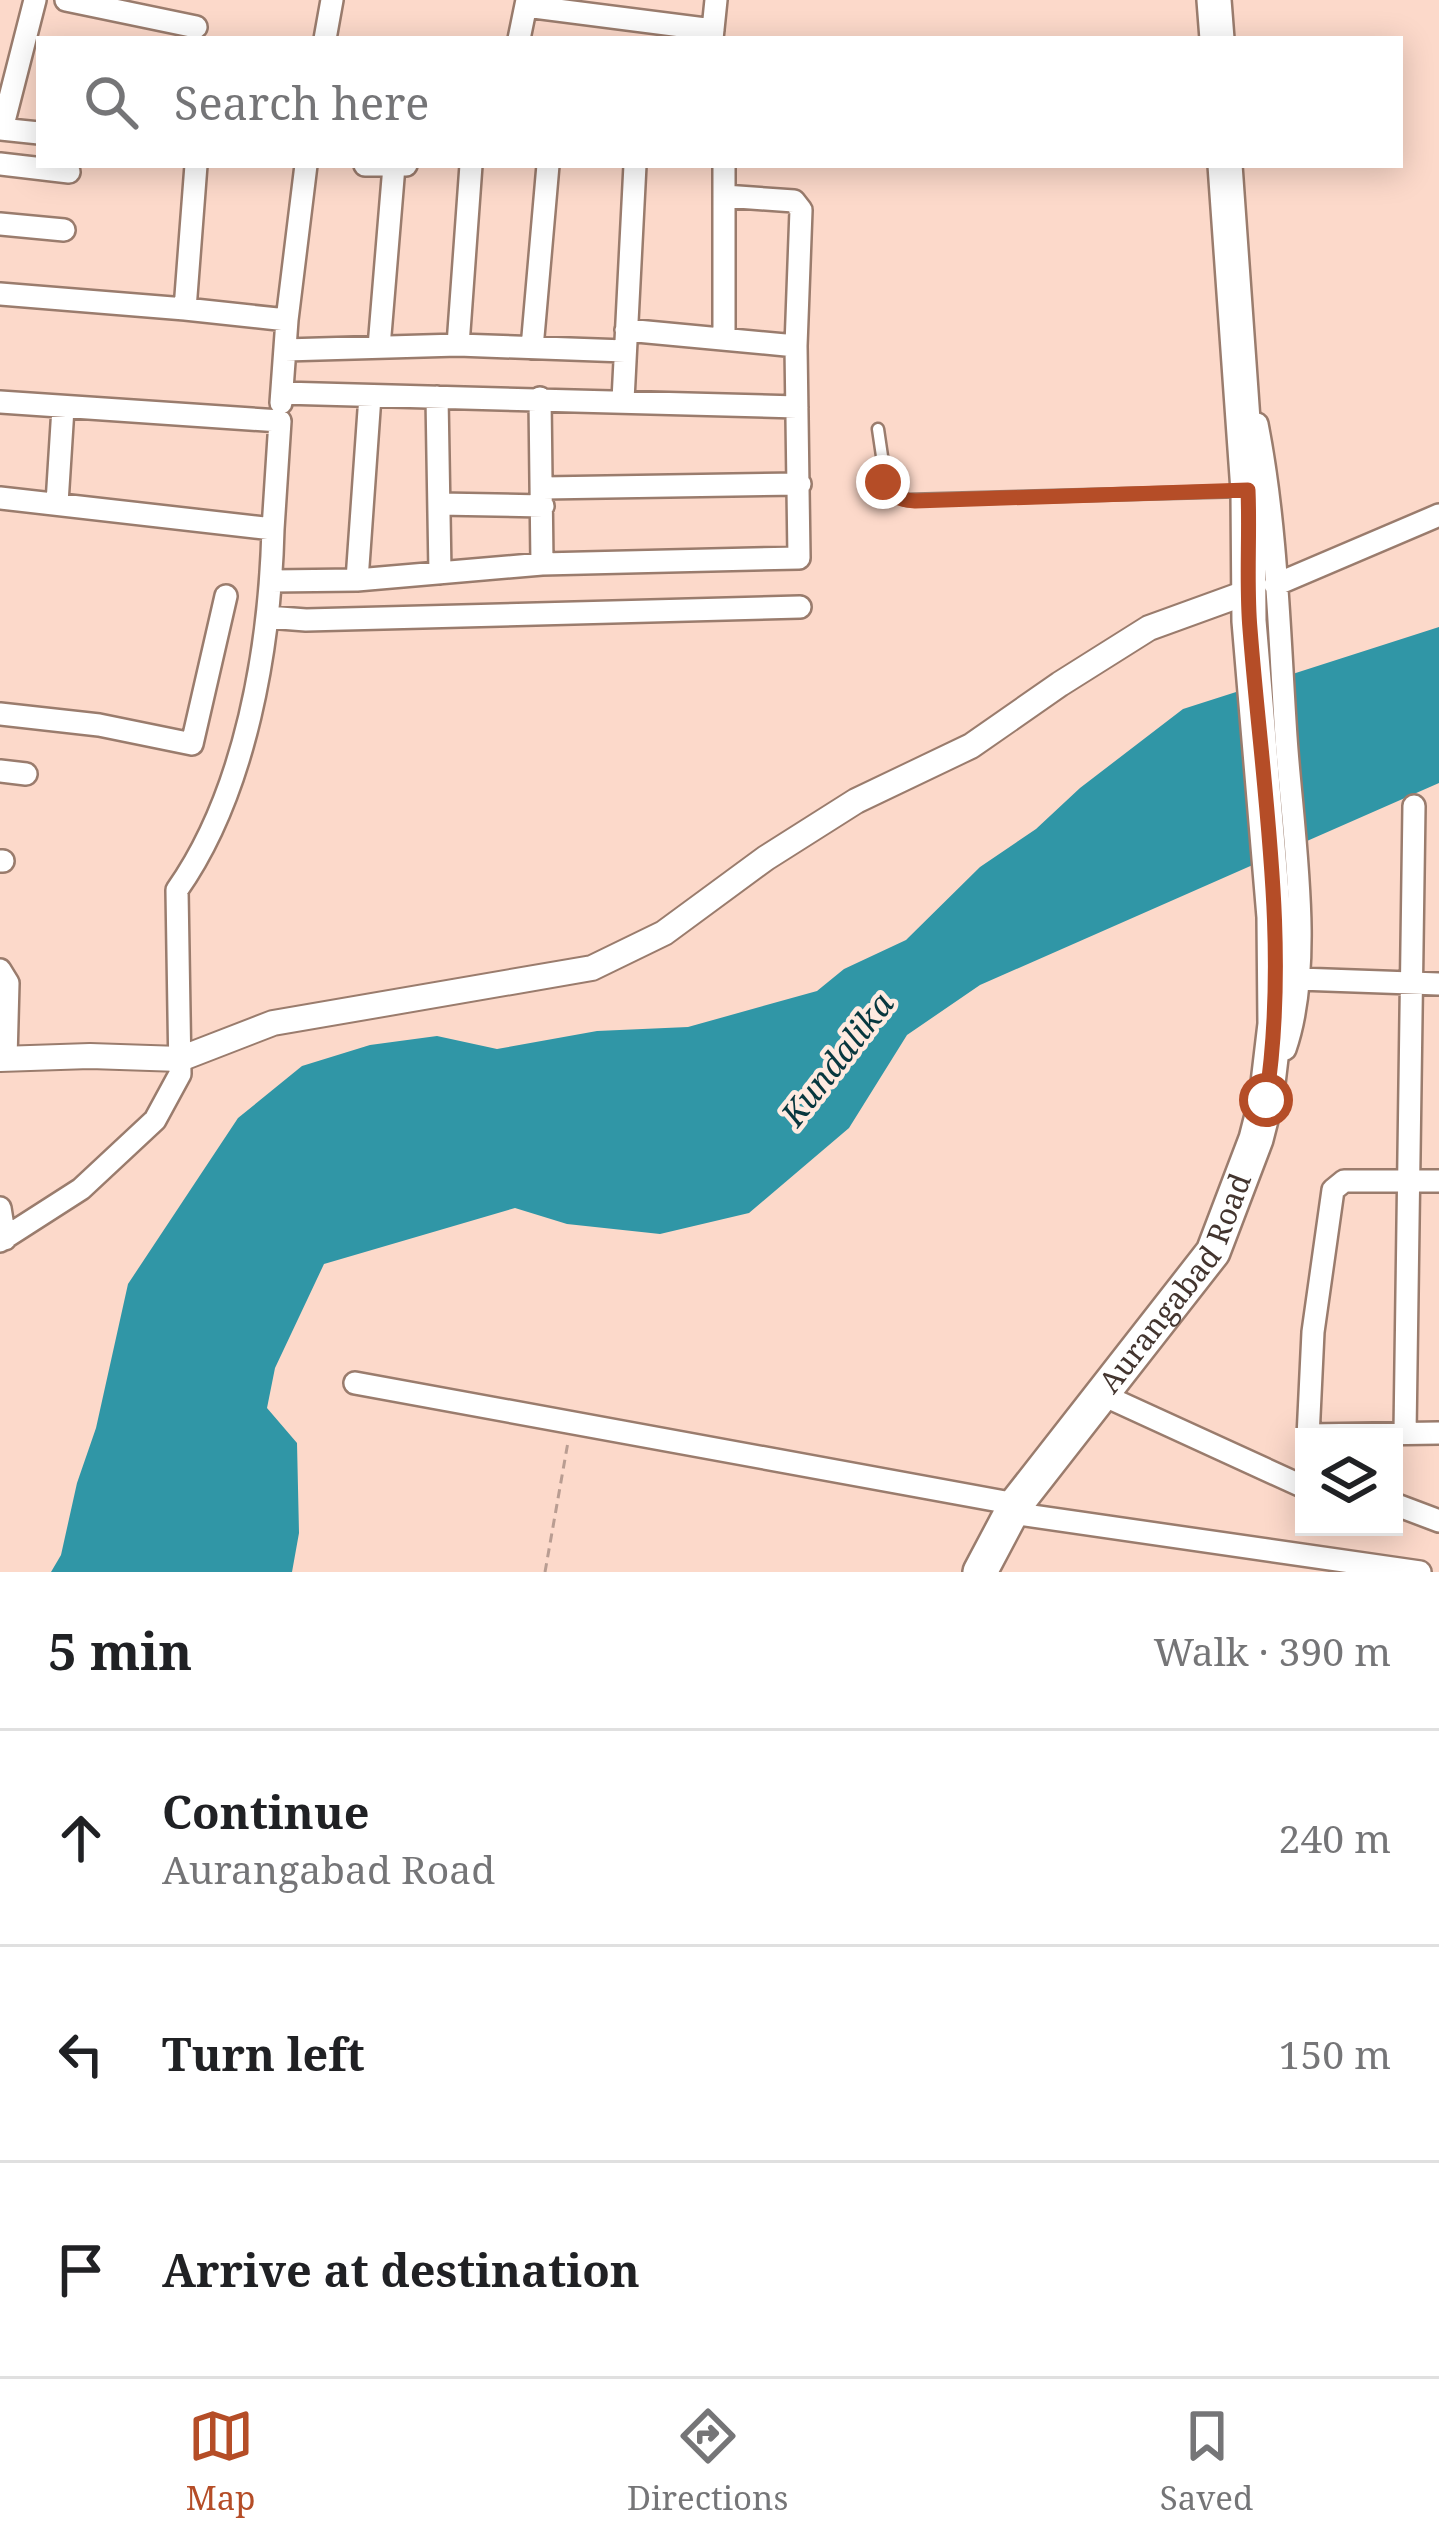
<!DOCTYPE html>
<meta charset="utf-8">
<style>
:root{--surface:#fff;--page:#f6f6f6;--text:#202124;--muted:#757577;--line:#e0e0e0;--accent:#b54d27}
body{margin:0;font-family:"Noto Serif",serif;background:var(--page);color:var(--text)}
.controls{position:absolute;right:36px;bottom:36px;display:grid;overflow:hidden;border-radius:0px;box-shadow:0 6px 30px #0003}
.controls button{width:108px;height:108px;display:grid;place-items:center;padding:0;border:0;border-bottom:3px solid var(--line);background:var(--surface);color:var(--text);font:60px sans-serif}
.stop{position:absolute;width:36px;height:36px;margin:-27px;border:9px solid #b54d27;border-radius:50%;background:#fff}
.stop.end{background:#b54d27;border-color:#fff;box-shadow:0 3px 12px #0008}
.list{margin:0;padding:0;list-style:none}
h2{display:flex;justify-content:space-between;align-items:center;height:156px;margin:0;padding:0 48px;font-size:51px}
h2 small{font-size:39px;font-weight:400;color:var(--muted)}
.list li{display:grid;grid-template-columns:78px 1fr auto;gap:36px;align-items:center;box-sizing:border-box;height:216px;padding:0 48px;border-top:3px solid var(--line)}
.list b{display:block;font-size:45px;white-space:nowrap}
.list p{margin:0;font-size:39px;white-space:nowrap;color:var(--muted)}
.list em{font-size:39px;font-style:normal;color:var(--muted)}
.icon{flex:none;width:66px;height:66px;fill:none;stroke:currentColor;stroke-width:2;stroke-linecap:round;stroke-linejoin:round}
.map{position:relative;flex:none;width:1439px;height:1572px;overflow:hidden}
.search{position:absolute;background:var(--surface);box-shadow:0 6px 30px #0003;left:36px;right:36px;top:36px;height:132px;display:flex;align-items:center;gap:30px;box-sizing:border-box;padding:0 42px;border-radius:0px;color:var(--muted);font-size:45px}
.sheet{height:804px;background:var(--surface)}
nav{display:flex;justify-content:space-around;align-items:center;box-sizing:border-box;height:168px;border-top:3px solid var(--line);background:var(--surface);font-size:33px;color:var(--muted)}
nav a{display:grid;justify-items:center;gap:6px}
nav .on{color:var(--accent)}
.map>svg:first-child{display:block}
</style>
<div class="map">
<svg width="1439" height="1572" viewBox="0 0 1439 1572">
<rect width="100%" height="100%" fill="#fcd9ca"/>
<path fill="#3096a6" d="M1439 627V783L980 985 907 1035 849 1128 749 1213 660 1234 567 1224 515 1208 324 1264 275 1368 267 1408 297 1443 299 1533 292 1572H51L61 1555 77 1483 96 1428 128 1284 238 1118 302 1066 370 1045 437 1036 497 1049 597 1031 688 1027 817 991 844 969 906 940 980 867 1036 829 1080 788 1183 709Z"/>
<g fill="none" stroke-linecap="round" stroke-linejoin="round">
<g stroke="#9a7c6d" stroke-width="15">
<path id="service" d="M878 429 887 490 907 500 1244 491"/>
</g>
<g stroke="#9a7c6d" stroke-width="26">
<path id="minor" d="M66 0 196 27
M526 6 713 30
M325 39 332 0
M519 39 527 0
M712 39 716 0
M0 129 39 133
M2 129 35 0
M0 164 69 172
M196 165 185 309 287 320 281 403
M365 165H406
M0 224 64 230
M0 294 185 309
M287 320 306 165
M626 330 796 346
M724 339V165
M458 345 471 165
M379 347 394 166
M532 348 548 165
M285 350 458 345 625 351
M282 393 797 407
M437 397 440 573
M540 398 542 564
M623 400 635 165
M0 402 280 421 273 529 0 498
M1257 424C1277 526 1279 633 1286 737 1292 828 1315 963 1285 1049
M543 488 800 484
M57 503 63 408
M439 504 543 506
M357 580 370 396
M272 581 357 580 542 564 799 558 796 346 801 210 794 201 724 196
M1275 585 1439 515
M267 617 306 620 800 607
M0 714 99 725 192 744 226 596
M0 771 26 774
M0 861H3
M0 970 8 983 6 1059
M1299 979 1439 984
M0 1208 5 1239
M0 1241 81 1189 155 1120 180 1074 177 890C246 792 270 647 273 529
M355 1383 1016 1504
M1103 1395 1304 1487
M1405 1433 1414 806
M1308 1435 1439 1433
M1308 1437 1313 1332 1333 1190 1344 1181H1439
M1394 1504 1439 1521
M1011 1513 1420 1572"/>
</g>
<g stroke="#9a7c6d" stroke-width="28">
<path id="tertiary" d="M0 1059 90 1056 180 1059 273 1023 592 968 664 933 766 858 856 801 971 746 1060 684 1149 628 1251 591"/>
</g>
<g stroke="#9a7c6d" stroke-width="38">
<g id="primary">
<path d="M1214 0 1217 39"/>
<path id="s1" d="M980 1572 1016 1504 1213 1252 1256 1139 1266 1100 1275 1024 1274 917 1249 621 1248 491 1225 165"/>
</g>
</g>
<path stroke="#b99d92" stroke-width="3" stroke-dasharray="9 6" stroke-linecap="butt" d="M545 1572 568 1442"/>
<use href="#service" stroke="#fff" stroke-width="10"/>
<use href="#minor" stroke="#fff" stroke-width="21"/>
<use href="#tertiary" stroke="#fff" stroke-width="24"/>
<use href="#primary" stroke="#fff" stroke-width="33"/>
</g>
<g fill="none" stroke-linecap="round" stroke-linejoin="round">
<path stroke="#b54d27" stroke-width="15" d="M883 482C889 496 900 500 915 501L1248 490C1250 536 1246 584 1250 629 1262 785 1290 945 1266 1100"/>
</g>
<g text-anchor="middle" stroke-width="9" stroke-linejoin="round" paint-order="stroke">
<g font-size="30" fill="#43352f" stroke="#ffeae0">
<text dy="10" stroke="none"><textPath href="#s1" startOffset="351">Aurangabad Road</textPath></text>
</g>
<g font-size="33" font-style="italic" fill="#07373e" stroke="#ffeae0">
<text transform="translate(837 1059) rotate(-52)" y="12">Kundalika</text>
</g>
</g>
</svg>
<div class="controls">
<button><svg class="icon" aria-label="layers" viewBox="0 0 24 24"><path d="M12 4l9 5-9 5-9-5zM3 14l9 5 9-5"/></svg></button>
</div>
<div class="stop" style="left:1266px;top:1100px"></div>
<div class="stop end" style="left:883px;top:482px"></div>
<div class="search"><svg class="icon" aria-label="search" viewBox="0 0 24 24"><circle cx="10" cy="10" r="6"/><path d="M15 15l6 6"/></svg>Search here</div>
</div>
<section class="sheet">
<h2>5 min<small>Walk · 390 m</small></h2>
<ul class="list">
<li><svg class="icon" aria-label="ahead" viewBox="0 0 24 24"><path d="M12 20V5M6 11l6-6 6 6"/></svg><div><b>Continue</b><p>Aurangabad Road</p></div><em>240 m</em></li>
<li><svg class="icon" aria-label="left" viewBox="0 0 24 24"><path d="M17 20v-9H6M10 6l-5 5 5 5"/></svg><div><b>Turn left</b></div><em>150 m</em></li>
<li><svg class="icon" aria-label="arrive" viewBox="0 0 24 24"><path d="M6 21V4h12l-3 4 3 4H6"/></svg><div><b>Arrive at destination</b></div></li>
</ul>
</section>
<nav>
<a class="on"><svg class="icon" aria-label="map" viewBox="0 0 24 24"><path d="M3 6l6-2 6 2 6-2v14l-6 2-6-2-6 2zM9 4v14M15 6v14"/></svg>Map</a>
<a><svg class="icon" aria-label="directions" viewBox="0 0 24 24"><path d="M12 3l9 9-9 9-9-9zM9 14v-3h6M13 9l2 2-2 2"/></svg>Directions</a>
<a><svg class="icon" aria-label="saved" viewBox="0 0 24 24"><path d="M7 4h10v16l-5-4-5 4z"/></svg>Saved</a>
</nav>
